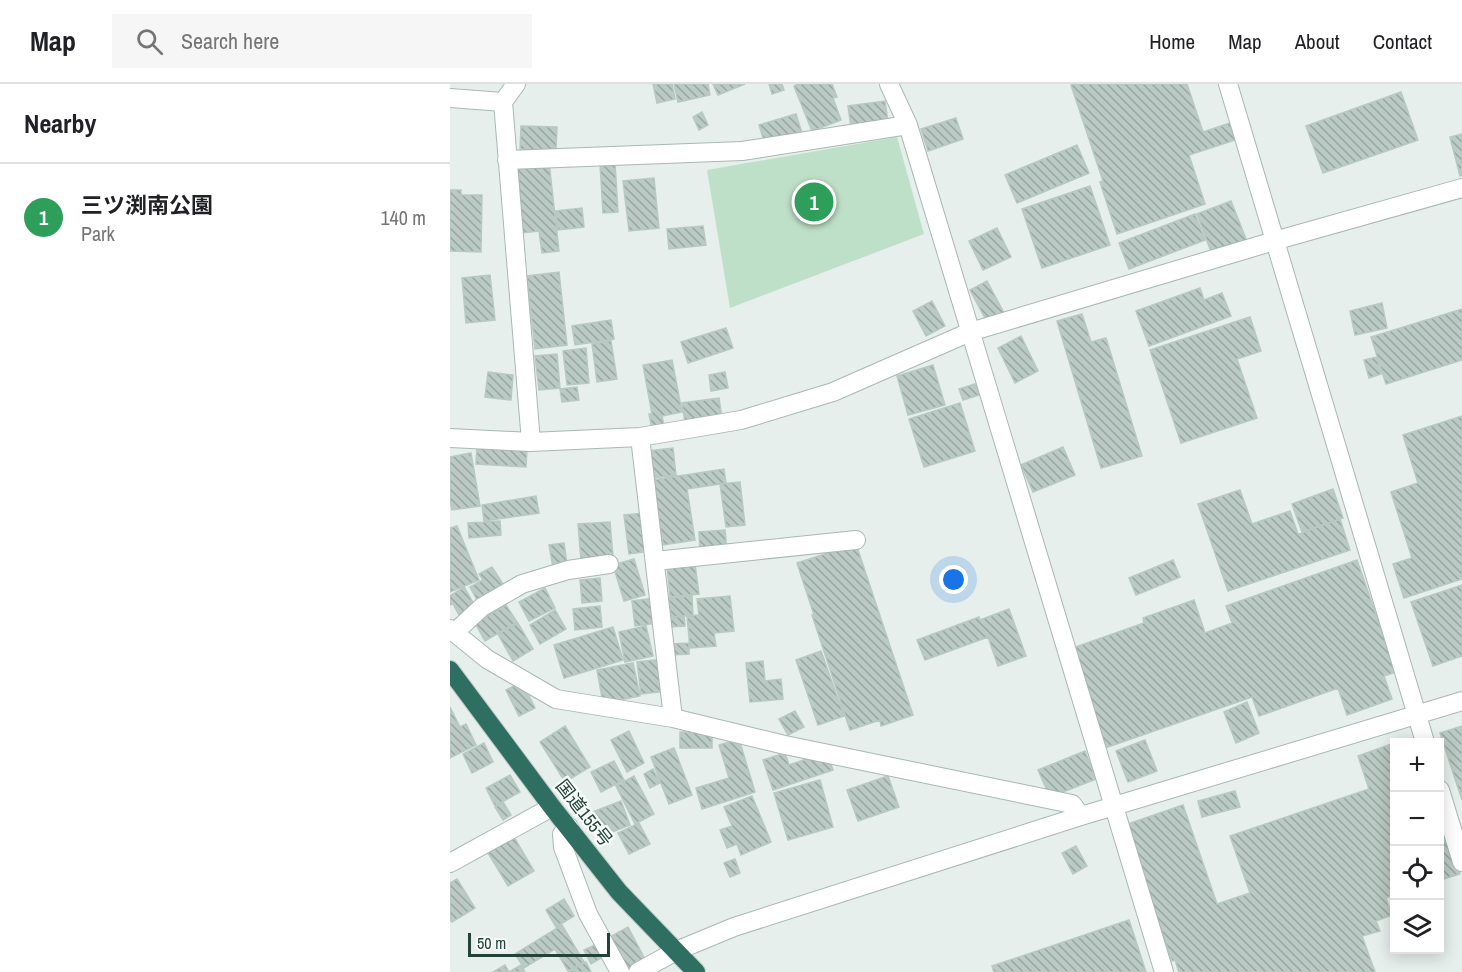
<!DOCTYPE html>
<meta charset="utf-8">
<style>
:root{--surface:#fff;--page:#f6f6f6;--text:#202124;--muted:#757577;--line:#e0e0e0;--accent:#b45309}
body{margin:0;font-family:"Archivo Narrow","Noto Sans JP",sans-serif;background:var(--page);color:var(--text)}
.controls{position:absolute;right:18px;bottom:18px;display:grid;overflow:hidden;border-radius:0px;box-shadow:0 3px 15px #0003}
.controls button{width:54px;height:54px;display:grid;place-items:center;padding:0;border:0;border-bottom:2px solid var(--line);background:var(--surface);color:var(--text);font:30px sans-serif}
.scale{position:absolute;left:18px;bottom:15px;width:142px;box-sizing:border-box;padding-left:6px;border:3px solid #24423a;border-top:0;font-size:16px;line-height:21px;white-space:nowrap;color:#24423a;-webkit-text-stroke:4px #f7fbf9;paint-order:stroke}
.you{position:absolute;left:504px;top:496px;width:21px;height:21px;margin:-15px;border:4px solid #fff;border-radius:50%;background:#1a73e8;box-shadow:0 0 0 9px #1a73e833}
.badge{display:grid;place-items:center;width:39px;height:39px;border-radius:50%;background:var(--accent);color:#fff;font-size:20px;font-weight:700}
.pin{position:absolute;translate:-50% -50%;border:3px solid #fff;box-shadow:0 2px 6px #0006}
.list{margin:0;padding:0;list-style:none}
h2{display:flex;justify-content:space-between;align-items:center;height:78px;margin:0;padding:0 24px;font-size:26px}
h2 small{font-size:20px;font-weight:400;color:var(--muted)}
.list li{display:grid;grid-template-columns:39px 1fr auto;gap:18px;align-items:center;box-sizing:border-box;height:108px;padding:0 24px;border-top:2px solid var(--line)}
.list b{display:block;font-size:22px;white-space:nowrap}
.list p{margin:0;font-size:20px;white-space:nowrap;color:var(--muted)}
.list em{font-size:20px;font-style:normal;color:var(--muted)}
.icon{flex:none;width:33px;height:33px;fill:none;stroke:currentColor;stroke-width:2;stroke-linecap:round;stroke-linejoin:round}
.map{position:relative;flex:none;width:1012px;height:888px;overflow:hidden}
header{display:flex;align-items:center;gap:36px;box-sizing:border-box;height:84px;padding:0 30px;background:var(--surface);border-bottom:2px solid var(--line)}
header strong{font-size:28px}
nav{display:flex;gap:33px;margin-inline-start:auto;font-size:21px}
.search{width:420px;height:54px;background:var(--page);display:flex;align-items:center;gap:15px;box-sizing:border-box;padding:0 21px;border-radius:0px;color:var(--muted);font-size:22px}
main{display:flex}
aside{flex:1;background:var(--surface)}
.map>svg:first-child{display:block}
</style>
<header>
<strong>Map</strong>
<div class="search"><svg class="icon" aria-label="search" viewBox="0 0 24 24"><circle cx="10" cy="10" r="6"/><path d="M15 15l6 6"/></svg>Search here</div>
<nav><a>Home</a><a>Map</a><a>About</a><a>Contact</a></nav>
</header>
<main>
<aside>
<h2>Nearby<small></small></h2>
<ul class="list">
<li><span class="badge" style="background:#2e9e5b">1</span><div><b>三ツ渕南公園</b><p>Park</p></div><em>140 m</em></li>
</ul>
</aside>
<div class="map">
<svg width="1012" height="888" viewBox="0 0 1012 888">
<defs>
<pattern id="building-back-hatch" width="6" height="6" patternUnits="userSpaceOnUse" patternTransform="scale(1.5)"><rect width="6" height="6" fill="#bbcac4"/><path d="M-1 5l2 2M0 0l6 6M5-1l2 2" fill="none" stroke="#98a6a0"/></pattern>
</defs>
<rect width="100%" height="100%" fill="#e6efeb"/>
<path fill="#bfe0c8" d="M447 53 474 150 280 224 257 86Z"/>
<path fill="url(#building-back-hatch)" stroke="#b8c9c2" stroke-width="1.5" d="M203 0H222L225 15 207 19Z
M224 0H258L260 11 228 18Z
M263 0H295L268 11Z
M319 0H332L334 6 322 10Z
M348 0H382L387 13 383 14 391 36 362 47 344 2Z
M625 0H737L753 48 780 39 785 56 739 71 755 120 667 150 650 98 653 97 621 1Z
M951 8 968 56 873 89 856 42Z
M435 17 438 38 401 44 398 22Z
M252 28 258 41 249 46 243 33Z
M346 30 352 49 315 60 309 41Z
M506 34 513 55 478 67 471 45Z
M71 42 107 43 106 67 70 65Z
M1012 50V91L1010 92 1000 53Z
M627 61 639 89 567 119 555 91Z
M99 78 109 167 92 169 89 147 72 149 64 83Z
M165 79 168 128 153 129 150 80Z
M204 94 209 144 179 147 173 97Z
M640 102 660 161 592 184 572 125Z
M0 106H11V111H32L31 168 0 167Z
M781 117 798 160 763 173 747 130Z
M132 124 134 143 108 146 106 127Z
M745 130 755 156 679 185 669 159Z
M253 142 256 161 219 165 217 145Z
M547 144 561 173 533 186 519 157Z
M109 188 117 261 85 265 77 192Z
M40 191 45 236 16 239 12 194Z
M537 197 554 229 537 238 520 206Z
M750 204 754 216 772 209 781 232 699 262 686 227Z
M482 217 495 242 476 252 463 227Z
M932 219 937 244 905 251 900 227Z
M1012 225V276L936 300 921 253Z
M632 230 641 258 656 254 692 372 651 384 607 237Z
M800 233 811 267 787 275 807 334 731 359 700 266Z
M161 236 164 255 125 261 122 242Z
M276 244 283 264 238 279 231 258Z
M571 252 588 287 565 299 548 264Z
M161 257 167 295 147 298 142 260Z
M136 264 139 299 117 301 113 267Z
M107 270 110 304 89 306 85 272Z
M927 273 931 290 919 294 914 276Z
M222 276 232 328 212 332 214 342 202 345 199 330H202L193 281Z
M483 281 495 321 458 331 447 292Z
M38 288 63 291 61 316 35 313Z
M275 288 278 304 261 307 259 291Z
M525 300 529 311 513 316 509 305Z
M127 303 129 316 112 318 110 305Z
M269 314 272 334 235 339 232 319Z
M510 319 525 367 474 383 459 335Z
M1012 332V495L954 514 943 480 962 474 941 408 968 399 953 351Z
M27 362 77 365 76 383 26 380Z
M613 363 625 391 583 408 571 381Z
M223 364 226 391 202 394 198 367Z
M21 369 30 422 2 426 0 418V373Z
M274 385 276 399 237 405 245 456 213 461 203 396Z
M290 398 295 441 276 443 270 400Z
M883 405 893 434 852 448 842 420Z
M790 406 802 440 840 427 848 450 890 435 900 466 778 507 748 420Z
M86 412 89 429 34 437 32 421Z
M195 429 200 467 179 470 174 431Z
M50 437 51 451 19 454 18 439Z
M160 438 163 473 131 476 128 440Z
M7 442 29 496 0 508V444Z
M275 446 277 468 250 469 249 448Z
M114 459 117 480 103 483 99 461Z
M406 460 463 631 431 642 430 636 400 646 362 531H364L347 479Z
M184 475 195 511 174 517 163 481Z
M723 476 730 493 686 511 679 494Z
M907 476 946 588 934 592 942 615 897 631 888 604 809 632 802 613 655 664 620 565 694 539 693 534 744 516 755 549 782 539 776 522Z
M245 480 249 510 220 513 217 483Z
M42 483 53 500 27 516 20 503 33 496 29 490Z
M150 494 152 517 132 519 130 496Z
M1012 501V572L983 582 961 518Z
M14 503 25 522 9 531 3 520 0 521V512Z
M95 504 105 524 79 537 69 518Z
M242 512 243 531 221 533 219 514Z
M280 512 284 547 264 549 266 562 240 564 237 532 249 531 247 515Z
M205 514 208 539 185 542 182 517Z
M56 521 67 538 35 557 25 539Z
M150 522 152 543 125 546 123 525Z
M559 525 576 572 548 582 538 553 475 576 467 556 529 533 530 536Z
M105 526 116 545 90 560 80 541Z
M234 532 235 542 219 543 218 534Z
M68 539 83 565 63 577 48 550Z
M196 542 203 572 175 578 169 548Z
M163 543 173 576 114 594 104 561Z
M239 559V570L222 571 221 560Z
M371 567 394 632 368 641 346 576Z
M214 575 218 607 191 610 187 578Z
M313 577 315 597 331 595 333 615 300 618 296 579Z
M183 579 190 612 153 619 147 586Z
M72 598 85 624 69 632 56 606Z
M797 618 809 649 786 659 774 628Z
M0 623 10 643 16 640 26 661 0 674Z
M345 627 354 643 338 651 329 635Z
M115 642 140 683 115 698 90 658Z
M1012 642V716L990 649Z
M179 647 194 679 177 688 161 656Z
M230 648 262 649V664H230Z
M289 655 305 708 252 725 246 704 279 694 269 661Z
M695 656 707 687 678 698 666 667Z
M34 659 43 678 22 689 13 670Z
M944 659V811L936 814 942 831 926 837 930 847 912 852 925 888H729L725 876 722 877 675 741 733 721 767 820 800 809 780 752 919 705 908 672Z
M224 664 242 711 219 720 201 673Z
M635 667 646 695 600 713 588 686Z
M335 669 339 681 365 672H378L383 686 323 706 313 676Z
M164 677 174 696 151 708 141 688Z
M203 685 210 699 200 704 194 690Z
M60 691 70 708 45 722 36 704Z
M184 692 204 730 185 740 166 702Z
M438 692 449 723 408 737 397 706Z
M370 696 383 743 338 756 324 709Z
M785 707 790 723 752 733 748 717Z
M302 712 321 758 291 771 287 760 277 764 270 746 282 742 274 723Z
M171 717 180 741 149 753 140 729Z
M53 718 61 731 53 736 45 723Z
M990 731 1010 790 990 796Z
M189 739 200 760 179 770 168 749Z
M61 748 84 787 58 802 35 764Z
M626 762 637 782 623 790 612 769Z
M285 775 290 789 280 793 274 779Z
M7 795 25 824 2 838 0 836V799Z
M114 815 124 832 106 843 96 826Z
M679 836 696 888H544L542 882Z
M112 841 134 878 118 887 105 865 74 884 65 870Z
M178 843 196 877 176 888 158 854Z
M145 861 151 874 141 880 134 866Z
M136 878 141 888H118Z
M55 881 59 888 71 881 75 888H43Z"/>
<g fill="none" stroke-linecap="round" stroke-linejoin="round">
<g stroke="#a8b8b2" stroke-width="20">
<path id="minor" d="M66 0 53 18 81 358
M439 0 458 41 714 888
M778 0 975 658
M0 14 53 18
M57 76 292 67 458 41
M190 353 223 634
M0 354 81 358 190 353 291 336 383 308 520 248 824 157 1012 104
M205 477 406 456
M0 545 37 575 106 615 223 634 335 661 622 720 631 732
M4 549 32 523 72 500 118 486 159 480
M990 706 1012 778
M119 743 112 750 113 763 138 830 170 888
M0 779 102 723
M188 888 226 867 284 843 631 732 1012 617"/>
</g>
<g stroke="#c2cac8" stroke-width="20">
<path id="highway" d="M0 586 102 723 169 808 246 888"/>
</g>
<use href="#minor" stroke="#fff" stroke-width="18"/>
<use href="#highway" stroke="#2f6f62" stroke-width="18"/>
</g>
<g text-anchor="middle" stroke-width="5" stroke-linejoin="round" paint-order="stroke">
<g font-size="18" fill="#24423a" stroke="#f7fbf9">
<text transform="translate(134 729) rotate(52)" y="6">国道155号</text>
</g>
</g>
</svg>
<div class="controls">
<button>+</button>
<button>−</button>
<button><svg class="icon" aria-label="locate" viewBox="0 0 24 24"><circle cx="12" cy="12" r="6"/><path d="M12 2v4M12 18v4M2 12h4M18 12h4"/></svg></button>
<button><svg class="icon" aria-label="layers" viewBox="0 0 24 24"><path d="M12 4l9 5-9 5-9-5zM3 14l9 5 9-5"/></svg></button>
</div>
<div class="scale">50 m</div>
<div class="you"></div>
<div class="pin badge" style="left:364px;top:118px;background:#2e9e5b">1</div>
</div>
</main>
